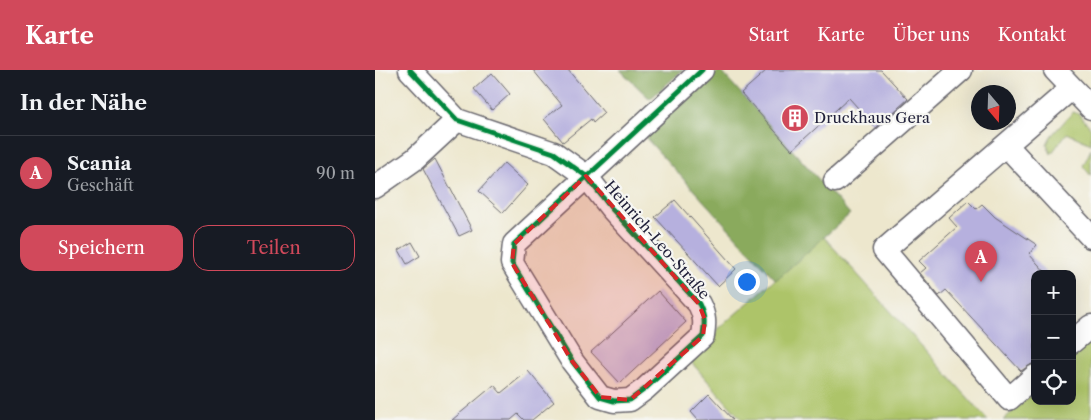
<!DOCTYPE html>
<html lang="de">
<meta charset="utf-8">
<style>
:root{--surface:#171b24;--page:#20242c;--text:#f1f3f6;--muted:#9ea1a6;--line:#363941;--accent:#d1495b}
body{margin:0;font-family:"Libre Caslon Text",serif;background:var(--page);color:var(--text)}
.controls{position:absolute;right:15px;bottom:15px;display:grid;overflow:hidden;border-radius:10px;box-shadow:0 5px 20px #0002}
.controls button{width:45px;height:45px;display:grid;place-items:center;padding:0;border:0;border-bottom:1px solid var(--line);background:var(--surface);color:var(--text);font:25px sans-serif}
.compass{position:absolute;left:596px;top:15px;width:45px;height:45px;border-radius:50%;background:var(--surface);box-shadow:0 5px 20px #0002;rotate:161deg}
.you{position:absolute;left:371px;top:211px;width:18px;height:18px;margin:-12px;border:4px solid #fff;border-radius:50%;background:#1a73e8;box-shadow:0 0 0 8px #1a73e833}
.badge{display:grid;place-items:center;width:32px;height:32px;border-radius:50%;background:var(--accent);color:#fff;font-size:16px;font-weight:700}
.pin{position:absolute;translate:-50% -41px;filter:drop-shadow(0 1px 2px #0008)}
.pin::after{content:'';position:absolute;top:26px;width:18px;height:15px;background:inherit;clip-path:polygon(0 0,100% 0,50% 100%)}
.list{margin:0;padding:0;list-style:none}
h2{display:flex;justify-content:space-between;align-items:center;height:65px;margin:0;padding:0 20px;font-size:21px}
h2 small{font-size:16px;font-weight:400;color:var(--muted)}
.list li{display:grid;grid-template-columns:32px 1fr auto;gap:15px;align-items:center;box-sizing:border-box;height:75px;padding:0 20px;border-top:1px solid var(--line)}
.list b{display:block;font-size:19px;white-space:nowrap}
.list p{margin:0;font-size:16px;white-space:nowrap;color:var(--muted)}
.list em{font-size:16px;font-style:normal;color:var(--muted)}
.actions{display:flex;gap:10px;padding:15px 20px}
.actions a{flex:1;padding:11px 0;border:1px solid var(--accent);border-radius:15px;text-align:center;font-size:18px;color:var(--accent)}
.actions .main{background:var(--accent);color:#fff}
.icon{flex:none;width:28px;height:28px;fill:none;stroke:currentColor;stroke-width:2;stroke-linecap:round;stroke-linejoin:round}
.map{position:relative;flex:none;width:716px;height:350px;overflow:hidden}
header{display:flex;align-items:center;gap:30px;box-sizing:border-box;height:70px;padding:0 25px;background:var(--accent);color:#fff}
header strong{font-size:24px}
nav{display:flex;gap:28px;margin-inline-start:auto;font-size:18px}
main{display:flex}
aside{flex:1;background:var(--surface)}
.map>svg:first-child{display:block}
</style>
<header>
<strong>Karte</strong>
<nav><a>Start</a><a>Karte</a><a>Über uns</a><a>Kontakt</a></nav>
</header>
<main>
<aside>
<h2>In der Nähe<small></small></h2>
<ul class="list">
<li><span class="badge">A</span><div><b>Scania</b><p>Geschäft</p></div><em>90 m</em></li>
</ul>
<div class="actions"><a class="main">Speichern</a><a>Teilen</a></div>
</aside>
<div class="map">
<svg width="716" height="350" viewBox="0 0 716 350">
<rect width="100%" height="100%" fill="#f6f6f2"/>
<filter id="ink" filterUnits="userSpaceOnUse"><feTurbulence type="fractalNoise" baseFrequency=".02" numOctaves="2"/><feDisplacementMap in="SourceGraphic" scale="10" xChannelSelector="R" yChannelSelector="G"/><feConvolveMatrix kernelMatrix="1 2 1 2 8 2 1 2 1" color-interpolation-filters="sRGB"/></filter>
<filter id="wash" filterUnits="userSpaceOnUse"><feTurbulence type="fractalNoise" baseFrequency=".0096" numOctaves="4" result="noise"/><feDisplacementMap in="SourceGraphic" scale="20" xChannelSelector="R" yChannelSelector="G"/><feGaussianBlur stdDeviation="1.12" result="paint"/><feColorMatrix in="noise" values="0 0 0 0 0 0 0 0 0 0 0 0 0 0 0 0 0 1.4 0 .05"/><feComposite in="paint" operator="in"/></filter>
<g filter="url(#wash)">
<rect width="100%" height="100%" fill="#ede7cd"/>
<path fill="#adc469" stroke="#687352" d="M698 42 704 44 716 58V74L692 63 676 84 672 74 676 66Z
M716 79V106L708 96Z
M449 167 613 350H367L316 292 334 278 343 259Z
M716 270V350H628L660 322V331H697V287Z"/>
<path fill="#8aaa5d" stroke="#56664c" d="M245 0H308L275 29Z
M345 0 475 144 401 210 270 67Z"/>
<g id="blocks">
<path fill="#b6b0de" d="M158 0H193L229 43 218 53 216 49 188 72 169 49 187 35Z
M392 0H506L533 29 501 58 474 28 417 80 366 23Z
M117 3 135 24 117 40 99 19Z
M60 89 97 160 84 166 48 99Z
M129 93 153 115 128 143 104 121Z
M300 130 361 199 343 216 280 147Z
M593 131 601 139 607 134 620 147 662 175 654 184 672 204H660V292L646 301 571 220 564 226 545 203 551 198 544 191 582 157 574 148Z
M37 172 45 186 32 194 24 180Z
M283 221 311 252 245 313 216 282Z
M153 301 179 332 157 350H149L143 344 136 350H77L119 315 126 323Z
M334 324 358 350H323L316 342Z"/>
</g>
</g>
<g filter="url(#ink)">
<use href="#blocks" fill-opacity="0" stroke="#69676e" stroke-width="1"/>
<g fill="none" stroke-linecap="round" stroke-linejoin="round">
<g stroke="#69676e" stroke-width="25">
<path id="minor" d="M35 0 82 50 179 83 211 106 236 138 324 234C330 246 330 253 328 266L270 319 255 330 239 331 225 327 197 291 137 193 139 174 327 0
M680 0 716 38
M631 75 716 167
M460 111 586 0
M0 117 40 89 82 50
M697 272 716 256
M660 306 634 329 509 180 697 18"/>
</g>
<use href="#minor" stroke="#fff" stroke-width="22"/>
<g stroke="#f6f6f2" stroke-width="8">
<path id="cycleway" d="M35 0 82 50 179 83 211 106 236 138 324 234C330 246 330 253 328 266L270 319 255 330 239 331 225 327 197 291 137 193 139 174 327 0"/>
</g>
<use href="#cycleway" stroke="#00873e" stroke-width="5"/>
</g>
</g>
<path fill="#d62828" fill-opacity="0.2" stroke="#d62828" stroke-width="4" stroke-dasharray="10 6" stroke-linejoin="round" d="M211 106 324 234 330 250 328 266 255 330 225 327 197 291 137 193 139 174Z"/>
<defs>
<g id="building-disc" transform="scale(1.4375)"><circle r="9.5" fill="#d1495b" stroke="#f6f6f2"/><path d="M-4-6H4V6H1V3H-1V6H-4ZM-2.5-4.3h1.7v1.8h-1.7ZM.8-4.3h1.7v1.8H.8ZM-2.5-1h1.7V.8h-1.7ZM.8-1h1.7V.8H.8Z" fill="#fff"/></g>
</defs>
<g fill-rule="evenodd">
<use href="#building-disc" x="420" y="48"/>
</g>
<g text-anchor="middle" stroke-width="4.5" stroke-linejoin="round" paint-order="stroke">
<g font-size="15" fill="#22223b" stroke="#f6f6f2" text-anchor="start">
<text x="439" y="53">Druckhaus Gera</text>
</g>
<g font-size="15" fill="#22223b" stroke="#f6f6f2">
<text transform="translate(282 170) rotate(49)" y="5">Heinrich-Leo-Straße</text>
</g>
</g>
</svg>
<div class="controls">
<button>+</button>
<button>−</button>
<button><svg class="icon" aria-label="locate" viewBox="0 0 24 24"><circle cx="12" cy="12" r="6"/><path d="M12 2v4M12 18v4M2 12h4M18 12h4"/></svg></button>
</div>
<svg class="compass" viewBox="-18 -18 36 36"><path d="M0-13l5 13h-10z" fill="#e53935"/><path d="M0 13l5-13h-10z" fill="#9ea1a6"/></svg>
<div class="you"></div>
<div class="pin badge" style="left:606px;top:212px">A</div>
</div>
</main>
